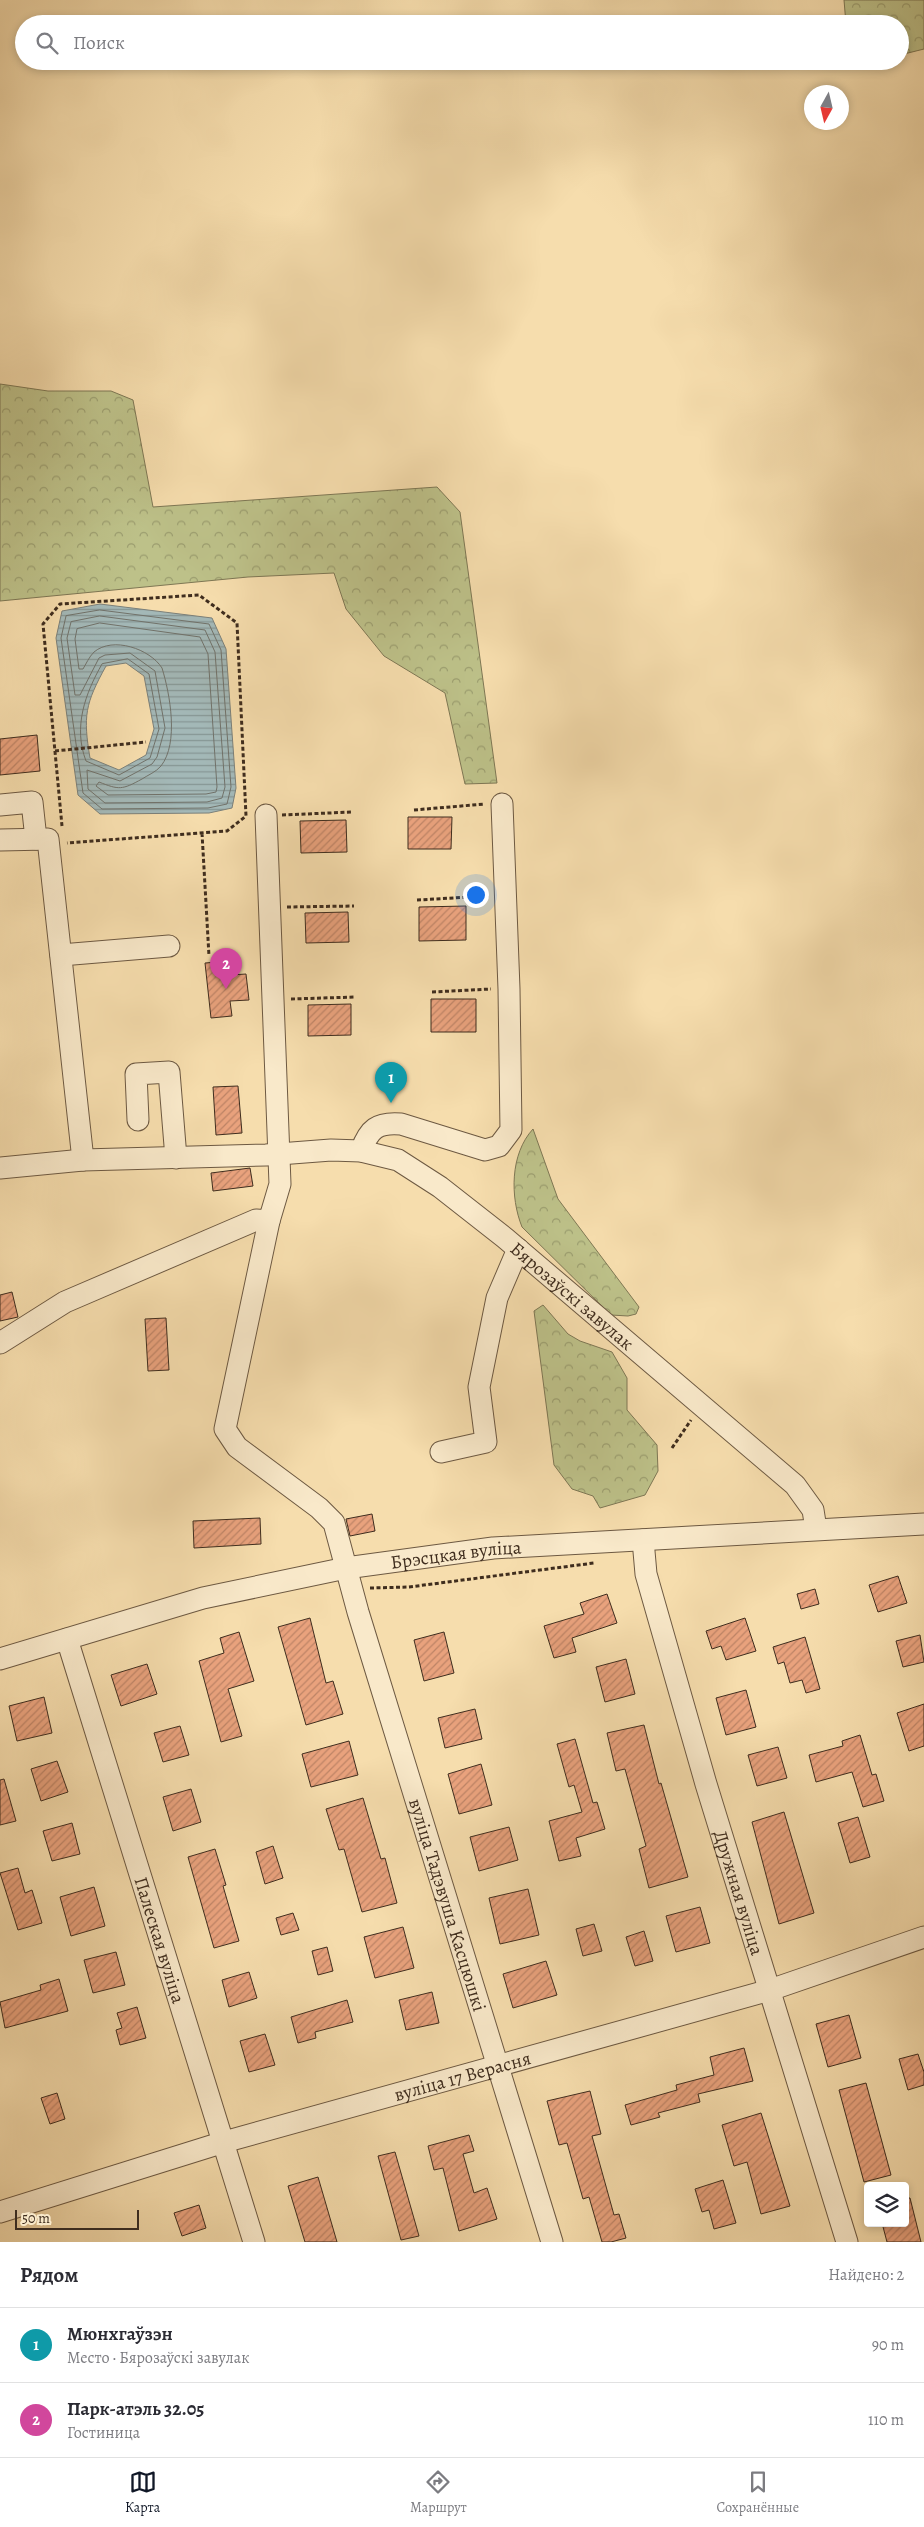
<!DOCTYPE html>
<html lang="ru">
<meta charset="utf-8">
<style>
:root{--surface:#fff;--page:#f2f2f3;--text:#2b2b33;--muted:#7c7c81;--line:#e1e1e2;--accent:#111827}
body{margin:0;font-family:Alegreya,serif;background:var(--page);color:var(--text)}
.controls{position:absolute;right:15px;bottom:15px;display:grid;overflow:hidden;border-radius:5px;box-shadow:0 2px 8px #0003}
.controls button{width:45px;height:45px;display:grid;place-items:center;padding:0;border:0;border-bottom:1px solid var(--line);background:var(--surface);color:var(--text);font:25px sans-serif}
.compass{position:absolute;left:804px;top:85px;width:45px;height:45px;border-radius:50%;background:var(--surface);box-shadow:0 2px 8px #0003;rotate:188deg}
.scale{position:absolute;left:15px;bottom:12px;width:124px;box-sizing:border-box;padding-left:5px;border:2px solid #3f2d1e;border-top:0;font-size:14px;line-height:18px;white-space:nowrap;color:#3f2d1e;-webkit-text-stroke:4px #f9e9ca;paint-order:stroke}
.you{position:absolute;left:475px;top:894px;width:18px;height:18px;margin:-12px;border:4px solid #fff;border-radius:50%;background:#1a73e8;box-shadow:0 0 0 8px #1a73e833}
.badge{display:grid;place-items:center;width:32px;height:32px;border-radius:50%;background:var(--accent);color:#fff;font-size:16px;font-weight:700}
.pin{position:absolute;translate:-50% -41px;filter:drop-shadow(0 1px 2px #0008)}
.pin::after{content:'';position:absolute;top:26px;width:18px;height:15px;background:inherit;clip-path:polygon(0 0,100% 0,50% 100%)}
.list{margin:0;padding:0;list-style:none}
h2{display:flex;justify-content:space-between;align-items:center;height:65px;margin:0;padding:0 20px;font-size:21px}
h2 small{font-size:16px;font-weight:400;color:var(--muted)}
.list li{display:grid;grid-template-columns:32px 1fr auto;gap:15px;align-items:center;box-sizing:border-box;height:75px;padding:0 20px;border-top:1px solid var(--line)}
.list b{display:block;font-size:19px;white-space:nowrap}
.list p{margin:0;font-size:16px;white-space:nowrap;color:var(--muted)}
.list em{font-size:16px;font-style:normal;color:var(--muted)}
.icon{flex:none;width:28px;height:28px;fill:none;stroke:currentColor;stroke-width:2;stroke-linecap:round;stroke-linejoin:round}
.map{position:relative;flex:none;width:924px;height:2242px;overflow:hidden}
.search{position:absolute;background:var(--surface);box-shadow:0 2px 8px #0003;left:15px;right:15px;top:15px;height:55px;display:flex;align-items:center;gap:12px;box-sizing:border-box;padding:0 18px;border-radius:28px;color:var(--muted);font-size:19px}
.sheet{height:215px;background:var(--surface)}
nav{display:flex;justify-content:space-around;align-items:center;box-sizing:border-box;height:70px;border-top:1px solid var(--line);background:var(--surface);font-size:14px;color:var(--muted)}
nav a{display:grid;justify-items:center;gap:2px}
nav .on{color:var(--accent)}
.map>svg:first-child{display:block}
</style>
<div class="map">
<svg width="924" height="2242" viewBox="0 0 924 2242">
<defs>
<pattern id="forest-crowns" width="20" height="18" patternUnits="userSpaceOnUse" patternTransform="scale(1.25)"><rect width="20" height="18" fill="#bdc189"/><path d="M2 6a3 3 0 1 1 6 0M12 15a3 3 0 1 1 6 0" fill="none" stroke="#9b9d6f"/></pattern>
<pattern id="water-rules" width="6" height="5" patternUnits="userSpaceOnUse" patternTransform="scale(1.25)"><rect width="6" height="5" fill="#a3b8b7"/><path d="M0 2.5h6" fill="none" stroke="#869694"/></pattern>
<pattern id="building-hatch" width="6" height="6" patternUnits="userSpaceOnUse" patternTransform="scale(1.25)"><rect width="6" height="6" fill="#e9a27d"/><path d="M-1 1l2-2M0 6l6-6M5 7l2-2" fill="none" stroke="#be8466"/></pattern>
</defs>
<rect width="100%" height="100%" fill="#f6ddad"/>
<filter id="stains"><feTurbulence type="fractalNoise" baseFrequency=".004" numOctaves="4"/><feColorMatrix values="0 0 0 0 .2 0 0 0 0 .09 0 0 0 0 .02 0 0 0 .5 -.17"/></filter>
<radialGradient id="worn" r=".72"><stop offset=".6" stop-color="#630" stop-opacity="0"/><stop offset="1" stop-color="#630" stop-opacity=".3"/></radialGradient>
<path fill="url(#forest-crowns)" stroke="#7e7754" d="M844 0H924V49L900 55V24H846Z
M0 384 48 391H111L133 400 153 507 437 487 460 512 497 783 465 784 445 693 384 656 346 609 334 573 248 577 0 601Z
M533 1129 558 1199 639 1307 636 1314 628 1316 611 1315 522 1227C510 1197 510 1154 533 1129Z
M543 1305 568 1334 580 1341 612 1352 627 1378V1410L657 1445 658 1471 645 1495 600 1508 593 1496 572 1489 554 1465 534 1311Z"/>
<path fill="url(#water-rules)" stroke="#7b807a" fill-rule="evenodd" d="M100 604 212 618 226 649 236 788 232 808 209 813 100 814 78 795 56 638 62 611ZM126 663 144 676 154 729 146 755 119 770 90 758C83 716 85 704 106 666Z"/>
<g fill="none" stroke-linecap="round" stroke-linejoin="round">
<path stroke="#71726a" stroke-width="1" d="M100 610 209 624 221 650 231 787 227 804 208 808 102 809 83 793 61 638 66 616Z
M100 616 205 630 215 652 225 787 222 798 207 802 105 803 88 789 87 770 120 781 152 764 157 757 165 728 155 671 130 653 105 655 99 658 80 695H75L67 638 71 622Z
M100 623 200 637 208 654 217 787 216 792 206 794 108 795 96 786 99 782C119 790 122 790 142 779 148 775 156 772 161 766 179 743 170 694 162 668 150 649 113 636 94 652 89 657 86 664 83 669H79L75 639 77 629Z
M128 659 149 674 159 729 150 758 119 775 86 761C73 727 85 694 102 664Z"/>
</g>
<path fill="url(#building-hatch)" stroke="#3f2d1e" d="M37 735 40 771 0 775V739Z
M408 817H452L451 849H408Z
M346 820 347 852 301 853 300 821Z
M466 906V940L419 941V907Z
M348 912 349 942 306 943 305 913Z
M230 961 231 975 246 974 249 1000 230 1001 232 1016 211 1018 205 963Z
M431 999H476V1032H431Z
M351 1004V1035L308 1036V1005Z
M238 1086 242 1133 216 1135 213 1087Z
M250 1168 253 1186 213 1191 211 1173Z
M12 1292 18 1317 0 1321V1295Z
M166 1318 169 1370 148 1371 145 1319Z
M372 1514 375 1531 350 1536 346 1519Z
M260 1518 261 1544 194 1548 193 1521Z
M898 1576 907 1603 878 1612 869 1585Z
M815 1589 819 1604 801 1609 797 1594Z
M607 1594 617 1623 572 1638 576 1652 554 1658 544 1626 584 1614 580 1603Z
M310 1618 326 1683 333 1681 343 1714 306 1725 278 1627Z
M745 1618 756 1651 726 1660 721 1646 712 1649 706 1631Z
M239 1632 254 1681 228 1689 242 1736 221 1742 199 1661 224 1653 220 1638Z
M444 1632 454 1673 424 1681 414 1640Z
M920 1635 924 1662 903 1667 896 1641Z
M805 1637 820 1689 806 1693 802 1680 790 1683 784 1662 778 1664 773 1647Z
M626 1659 635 1694 605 1702 596 1667Z
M147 1664 157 1694 121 1706 111 1675Z
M746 1690 756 1727 726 1735 716 1698Z
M44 1697 52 1733 17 1741 9 1706Z
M924 1704V1746L909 1751 897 1713Z
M475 1709 482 1739 445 1748 438 1718Z
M644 1725 659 1784 661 1783 688 1877 649 1888 639 1849 646 1846 625 1769 616 1771 607 1733Z
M180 1726 189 1755 163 1762 154 1733Z
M860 1735 872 1775 876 1774 884 1801 863 1807 852 1772 816 1782 809 1755 843 1746 842 1741Z
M575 1739 593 1803 597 1802 605 1829 576 1838 581 1856 559 1861 549 1821 582 1812 574 1785 569 1787 557 1744Z
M349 1741 358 1775 311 1787 302 1754Z
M778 1747 787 1778 757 1786 748 1755Z
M57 1761 68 1792 41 1801 31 1769Z
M481 1764 492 1805 459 1814 448 1774Z
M4 1779 16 1821 0 1825V1780Z
M191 1789 201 1822 173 1831 163 1797Z
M363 1798 381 1859 385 1858 397 1903 362 1912 344 1849 339 1850 326 1809Z
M784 1812 814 1913 779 1924 752 1822Z
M858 1817 870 1857 850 1863 838 1823Z
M72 1823 80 1854 52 1861 43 1831Z
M509 1827 518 1860 479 1871 470 1837Z
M273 1846 283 1878 265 1884 256 1852Z
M215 1849 226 1885 223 1886 239 1941 214 1948 188 1857Z
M18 1868 25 1893 32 1890 42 1923 18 1930 0 1873Z
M94 1887 105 1926 71 1936 60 1897Z
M528 1889 539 1935 500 1944 489 1898Z
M700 1907 710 1943 676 1952 666 1916Z
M293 1913 299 1930 281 1935 276 1918Z
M594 1924 602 1951 583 1956 576 1929Z
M403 1927 414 1968 375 1978 364 1937Z
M644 1931 653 1961 635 1966 626 1937Z
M327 1947 333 1971 318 1975 312 1951Z
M116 1952 125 1985 93 1993 84 1960Z
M546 1961 557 1995 513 2008 503 1974Z
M249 1972 257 1998 229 2007 222 1980Z
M59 1979 68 2011 5 2028 0 2002 41 1990 40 1985Z
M432 1992 439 2023 406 2030 399 2000Z
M347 2000 353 2022 315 2032 316 2038 298 2043 291 2017Z
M137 2007 146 2038 120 2045 116 2030 122 2028 117 2013Z
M849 2015 861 2058 828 2067 816 2024Z
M265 2034 275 2065 249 2072 240 2041Z
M744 2048 753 2081 698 2094 700 2102 658 2113 660 2117 631 2125 625 2105 677 2090 676 2085 714 2075 710 2057Z
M918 2054 924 2072V2085L908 2090 899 2059Z
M866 2083 891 2175 864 2182 839 2090Z
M590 2091 601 2134 592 2136 614 2215 619 2214 626 2238 611 2242H602L589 2197 583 2199 567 2143 559 2145 547 2101Z
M57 2093 65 2119 50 2124 41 2098Z
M761 2113 790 2206 761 2214 747 2162 734 2166 722 2125Z
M469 2135 474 2151 463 2154 474 2193 487 2188 497 2219 459 2231 443 2168 434 2170 428 2146Z
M395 2152 419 2236 401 2240 378 2156Z
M318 2177 337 2242H305L288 2186Z
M723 2180 736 2223 714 2229 709 2210 702 2212 695 2189Z
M905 2198H910L921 2242H887L882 2223H905Z
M199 2205 206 2228 182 2236 174 2213Z"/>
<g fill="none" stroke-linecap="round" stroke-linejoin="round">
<g stroke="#6d5942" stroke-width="23">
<g id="minor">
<path d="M0 805 32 802 36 839"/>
<path d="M0 840 48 839 83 1160"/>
<path d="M61 955 169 946"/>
<path d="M138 1120 136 1074 169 1072 176 1158"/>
<path d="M361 1151C369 1129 377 1122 401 1124L485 1150 499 1146 511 1130 509 989 502 804"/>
<path id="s1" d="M0 1168 83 1160 266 1155 331 1150 361 1151 398 1160 440 1187 505 1238 795 1485 813 1510 816 1529"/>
<path id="s2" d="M269 1221 225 1429 237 1447 319 1508 334 1523 358 1612 552 2242"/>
<path d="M0 1343 65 1302 256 1220 269 1221 280 1184 266 815"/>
<path d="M441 1452 486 1442 479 1387 497 1298 518 1249"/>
<path id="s3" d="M643 1540 646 1574 706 1784 847 2242"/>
<path id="s4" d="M67 1639 254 2242"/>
<path id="s5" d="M0 1659 203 1598 346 1568 493 1548 924 1524"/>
<path id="s6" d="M0 2212 224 2142 770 1990 924 1937"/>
</g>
</g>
<path stroke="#3f2d1e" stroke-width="3" stroke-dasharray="4 2.5" stroke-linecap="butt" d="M55 751 146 742
M414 810 485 804
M282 815 352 812
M62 826 43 624 60 604 199 595 237 623 246 816 227 831 67 843
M202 833 209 956
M417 900 489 896
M287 907 354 906
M432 992 491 989
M291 999 355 997
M672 1448 691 1420
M370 1588 409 1587 594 1563"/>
<use href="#minor" stroke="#f9e9ca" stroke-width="21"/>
</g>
<g text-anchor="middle" stroke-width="4" stroke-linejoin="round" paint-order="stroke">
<g font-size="19" fill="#3f2d1e" stroke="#f9e9ca">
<text dy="7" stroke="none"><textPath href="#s1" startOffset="621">Бярозаўскі завулак</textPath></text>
<text dy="7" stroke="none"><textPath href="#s5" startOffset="469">Брэсцкая вуліца</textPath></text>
<text dy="7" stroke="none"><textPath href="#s3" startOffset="366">Дружная вуліца</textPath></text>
<text dy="7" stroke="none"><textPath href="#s2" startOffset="756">вуліца Тадэвуша Касцюшкі</textPath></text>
<text dy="7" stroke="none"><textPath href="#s4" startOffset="315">Палеская вуліца</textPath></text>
<text dy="7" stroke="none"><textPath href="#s6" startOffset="482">вуліца 17 Верасня</textPath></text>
</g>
</g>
<rect width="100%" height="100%" filter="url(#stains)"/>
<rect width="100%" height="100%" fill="url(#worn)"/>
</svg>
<div class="controls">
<button><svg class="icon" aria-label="layers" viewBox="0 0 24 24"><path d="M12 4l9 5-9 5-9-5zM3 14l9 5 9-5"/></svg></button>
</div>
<svg class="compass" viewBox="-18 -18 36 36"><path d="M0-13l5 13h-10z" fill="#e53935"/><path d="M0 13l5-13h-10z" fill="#7c7c81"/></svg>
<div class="scale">50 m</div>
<div class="you"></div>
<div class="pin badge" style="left:391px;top:1103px;background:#0f9aa8">1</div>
<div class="pin badge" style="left:226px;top:989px;background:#d1479c">2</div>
<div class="search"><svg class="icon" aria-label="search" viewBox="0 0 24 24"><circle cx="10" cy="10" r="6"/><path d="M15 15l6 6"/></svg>Поиск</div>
</div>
<section class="sheet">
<h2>Рядом<small>Найдено: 2</small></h2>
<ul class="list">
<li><span class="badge" style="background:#0f9aa8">1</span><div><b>Мюнхгаўзэн</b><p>Место · Бярозаўскі завулак</p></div><em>90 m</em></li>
<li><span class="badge" style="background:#d1479c">2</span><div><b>Парк-атэль 32.05</b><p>Гостиница</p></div><em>110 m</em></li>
</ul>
</section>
<nav>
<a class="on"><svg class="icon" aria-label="map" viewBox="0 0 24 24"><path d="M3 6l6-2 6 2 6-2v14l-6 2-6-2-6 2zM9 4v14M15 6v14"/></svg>Карта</a>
<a><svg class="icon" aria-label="directions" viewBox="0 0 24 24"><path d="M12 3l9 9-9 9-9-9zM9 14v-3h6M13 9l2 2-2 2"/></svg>Маршрут</a>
<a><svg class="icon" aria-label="saved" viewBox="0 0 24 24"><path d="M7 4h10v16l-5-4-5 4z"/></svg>Сохранённые</a>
</nav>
